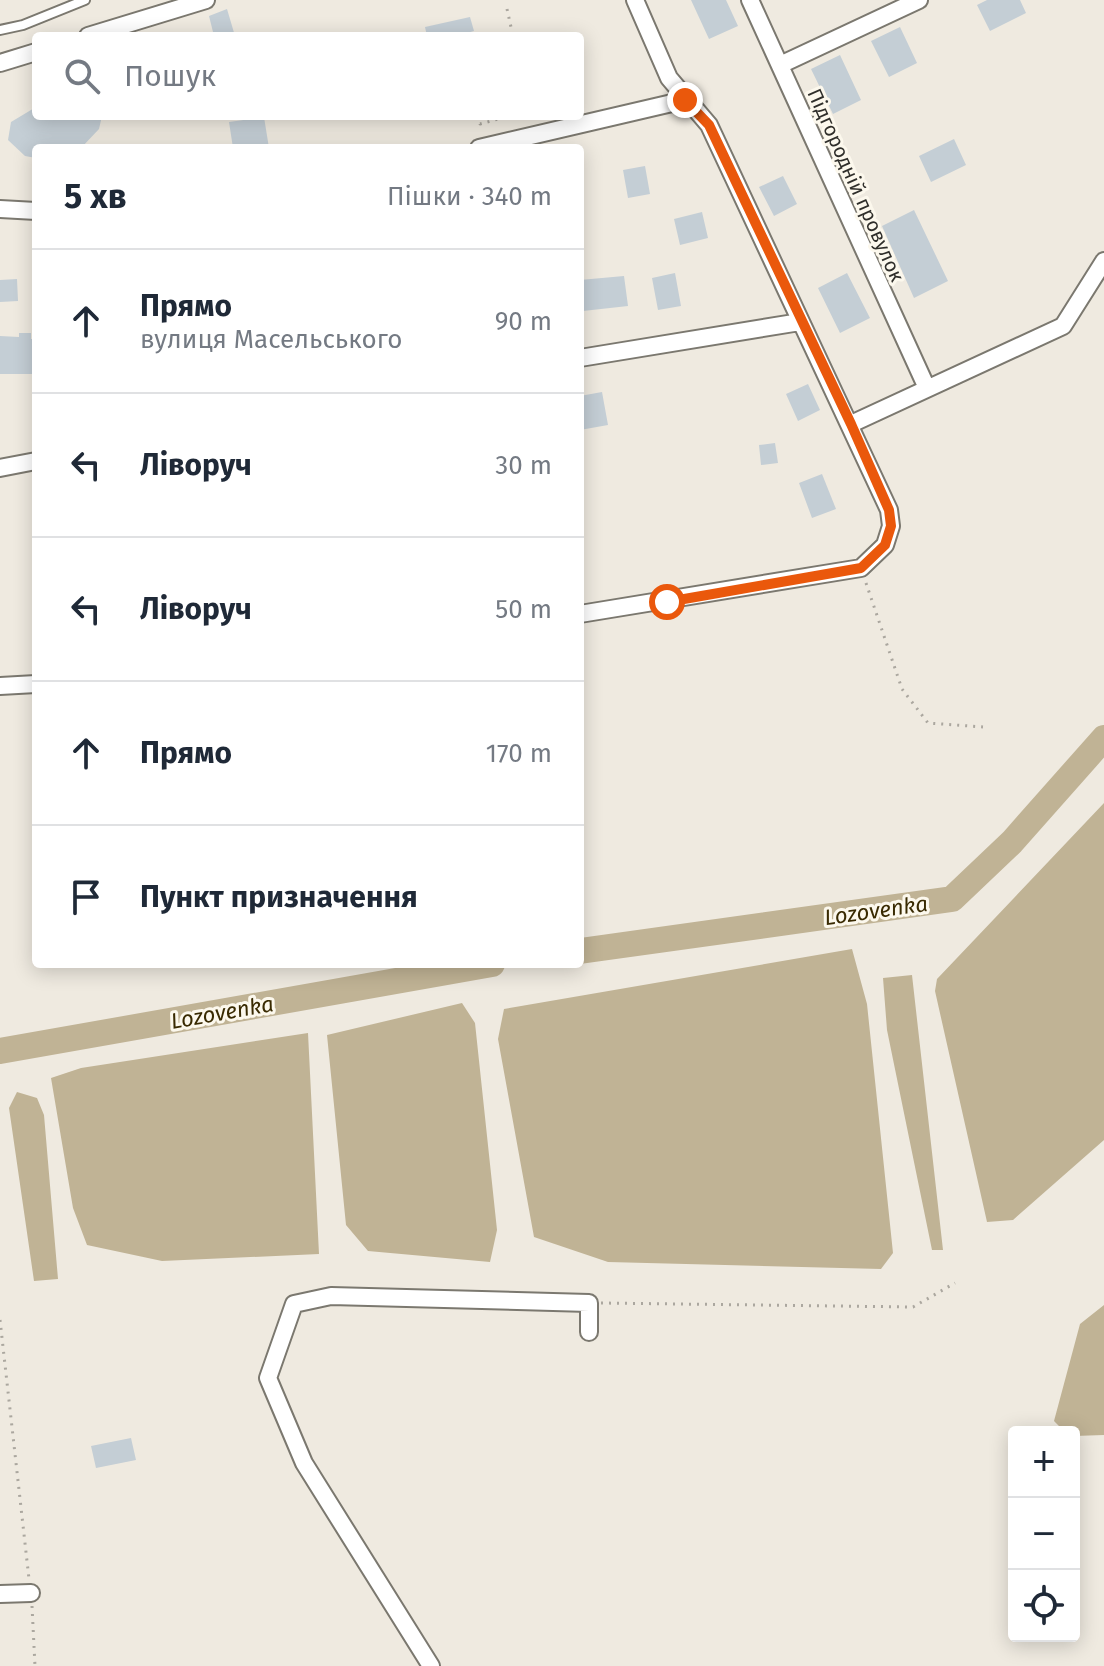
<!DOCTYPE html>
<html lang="uk">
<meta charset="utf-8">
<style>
:root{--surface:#fff;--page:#f6f6f7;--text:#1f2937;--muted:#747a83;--line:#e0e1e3}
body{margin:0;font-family:"Fira Sans",sans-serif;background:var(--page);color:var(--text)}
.controls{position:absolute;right:24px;bottom:24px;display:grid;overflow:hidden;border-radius:8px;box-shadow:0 4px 20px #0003}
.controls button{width:72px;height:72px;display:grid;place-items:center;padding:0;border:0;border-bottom:2px solid var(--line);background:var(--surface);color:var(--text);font:40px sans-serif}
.stop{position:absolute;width:24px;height:24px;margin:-18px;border:6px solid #ea580c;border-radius:50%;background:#fff}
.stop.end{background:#ea580c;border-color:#fff;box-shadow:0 2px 8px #0008}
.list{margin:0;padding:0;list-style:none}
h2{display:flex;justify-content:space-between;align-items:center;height:104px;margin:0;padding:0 32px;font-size:34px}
h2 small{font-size:26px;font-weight:400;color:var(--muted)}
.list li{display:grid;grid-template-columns:52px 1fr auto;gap:24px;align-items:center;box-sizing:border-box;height:144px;padding:0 32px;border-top:2px solid var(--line)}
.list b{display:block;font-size:30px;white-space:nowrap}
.list p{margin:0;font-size:26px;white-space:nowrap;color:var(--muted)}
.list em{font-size:26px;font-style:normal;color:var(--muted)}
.icon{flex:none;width:44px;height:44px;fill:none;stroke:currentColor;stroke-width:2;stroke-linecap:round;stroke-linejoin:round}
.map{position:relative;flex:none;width:1104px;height:1666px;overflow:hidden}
.search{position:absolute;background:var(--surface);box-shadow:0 4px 20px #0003;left:32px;top:32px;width:552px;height:88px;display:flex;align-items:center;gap:20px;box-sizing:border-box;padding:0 28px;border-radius:8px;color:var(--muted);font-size:30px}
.panel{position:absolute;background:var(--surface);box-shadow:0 4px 20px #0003;left:32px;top:144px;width:552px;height:824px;border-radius:8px}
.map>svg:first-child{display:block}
</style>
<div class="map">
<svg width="1104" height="1666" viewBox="0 0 1104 1666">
<rect width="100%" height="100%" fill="#efeae0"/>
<path fill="#c0b395" d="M1104 803V1140L1013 1220 987 1222 935 991 937 979Z
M852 949 867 1004 893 1253 881 1269 608 1262 534 1237 498 1039 504 1009Z
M912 975 943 1250H932L887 1030 883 978Z
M462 1003 475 1023 497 1230 490 1262 368 1251 346 1225 327 1035Z
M308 1033 319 1254 162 1261 87 1245 73 1208 51 1078 81 1068Z
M17 1092 37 1098 44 1115 58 1279 34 1281 9 1108Z
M1104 1305V1435L1074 1436V1432H1065L1054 1421 1080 1324Z"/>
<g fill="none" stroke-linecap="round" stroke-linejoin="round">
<path stroke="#c0b395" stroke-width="26" d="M580 951 952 899 1012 842 1104 738
M0 1051 492 964"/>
</g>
<path fill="#c4ced5" d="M691 0H726L738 26 709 39Z
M987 0H1020L1026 13 990 31 977 5Z
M227 9 235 36H214L209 16Z
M470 17 474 31 456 36H427L425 27Z
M900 27 917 63 889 77 871 41Z
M840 55 861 100 833 114 811 69Z
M36 107V116H102L99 129 81 148H36V158L25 156 8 140 11 122Z
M264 117 269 148H233L229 122Z
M954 139 966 165 931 182 919 156Z
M645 166 650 194 628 198 623 170Z
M783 176 797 204 774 216 759 187Z
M914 210 948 281 914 298 882 226Z
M702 212 708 238 680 245 674 219Z
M675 273 681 306 658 310 652 278Z
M847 273 870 318 840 333 818 288Z
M624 276 628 306 583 311 580 280Z
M17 279 18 301 0 302V280Z
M19 333H31V339H36V374H0V336L19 337Z
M808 384 820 410 798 421 786 394Z
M602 392 608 425 580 430V396Z
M775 443 778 463 761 465 759 445Z
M822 474 836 509 812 518 799 483Z
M131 1438 136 1460 96 1468 91 1446Z"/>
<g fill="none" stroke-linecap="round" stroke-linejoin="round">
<g stroke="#7b786f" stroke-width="12">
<path id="service" d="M0 30 23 25 85 0"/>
</g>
<g stroke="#7b786f" stroke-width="20">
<path id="minor" d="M750 0 926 386
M88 36 206 0
M0 63 36 52
M780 65 919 0
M479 148 685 100
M0 209 36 211
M580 358 800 322
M851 424 1063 326 1104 261
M0 468 36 461
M580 614 861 568 885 545 891 526 889 510 709 125 669 78 635 0
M0 686 36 684
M0 1594 31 1593
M431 1666 304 1463 268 1378 294 1304 331 1296 589 1303V1332"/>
</g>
<path stroke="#aba79f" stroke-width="3" stroke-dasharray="2 6" stroke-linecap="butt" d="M507 9 513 36
M481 36H484
M478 116 480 124 509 116
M866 583 902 689 928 723 983 727
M601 1303 913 1307 955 1283
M0 1320 29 1579
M32 1606 35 1666"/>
<use href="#service" stroke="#fff" stroke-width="8"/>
<use href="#minor" stroke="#fff" stroke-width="16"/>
</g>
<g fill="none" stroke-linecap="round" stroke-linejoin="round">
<path stroke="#ea580c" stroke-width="10" d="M667 602 861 568 885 545 891 526 889 510 851 424 709 125 685 100"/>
</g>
<g text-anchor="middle" stroke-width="6" stroke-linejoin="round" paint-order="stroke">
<g font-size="20" fill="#2f2e2a" stroke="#fcf8ed">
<text transform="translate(856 185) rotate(66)" y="7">Підгородній провулок</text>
</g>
<g font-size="22" font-style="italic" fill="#392a02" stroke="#fcf8ed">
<text transform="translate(876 910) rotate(-8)" y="8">Lozovenka</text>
<text transform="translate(222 1012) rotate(-10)" y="8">Lozovenka</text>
</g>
</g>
</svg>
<div class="controls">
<button>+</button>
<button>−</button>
<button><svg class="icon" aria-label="locate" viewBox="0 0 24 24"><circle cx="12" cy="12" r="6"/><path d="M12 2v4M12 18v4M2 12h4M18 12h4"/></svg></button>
</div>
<div class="stop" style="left:667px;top:602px"></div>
<div class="stop end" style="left:685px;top:100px"></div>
<div class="search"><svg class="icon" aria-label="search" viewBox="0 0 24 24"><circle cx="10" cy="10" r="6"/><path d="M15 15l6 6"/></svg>Пошук</div>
<section class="panel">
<h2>5 хв<small>Пішки · 340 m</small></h2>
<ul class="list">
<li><svg class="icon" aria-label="ahead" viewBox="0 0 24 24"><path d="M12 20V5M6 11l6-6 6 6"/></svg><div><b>Прямо</b><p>вулиця Масельського</p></div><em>90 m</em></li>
<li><svg class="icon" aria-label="left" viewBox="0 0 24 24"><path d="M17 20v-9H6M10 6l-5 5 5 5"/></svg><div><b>Ліворуч</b></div><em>30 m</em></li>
<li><svg class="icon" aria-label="left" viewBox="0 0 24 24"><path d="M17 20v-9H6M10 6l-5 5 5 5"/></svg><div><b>Ліворуч</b></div><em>50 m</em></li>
<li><svg class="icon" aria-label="ahead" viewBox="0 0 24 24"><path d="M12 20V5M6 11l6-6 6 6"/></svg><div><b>Прямо</b></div><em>170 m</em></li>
<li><svg class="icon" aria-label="arrive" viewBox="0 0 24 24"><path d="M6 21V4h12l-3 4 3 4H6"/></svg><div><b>Пункт призначення</b></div></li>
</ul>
</section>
</div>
